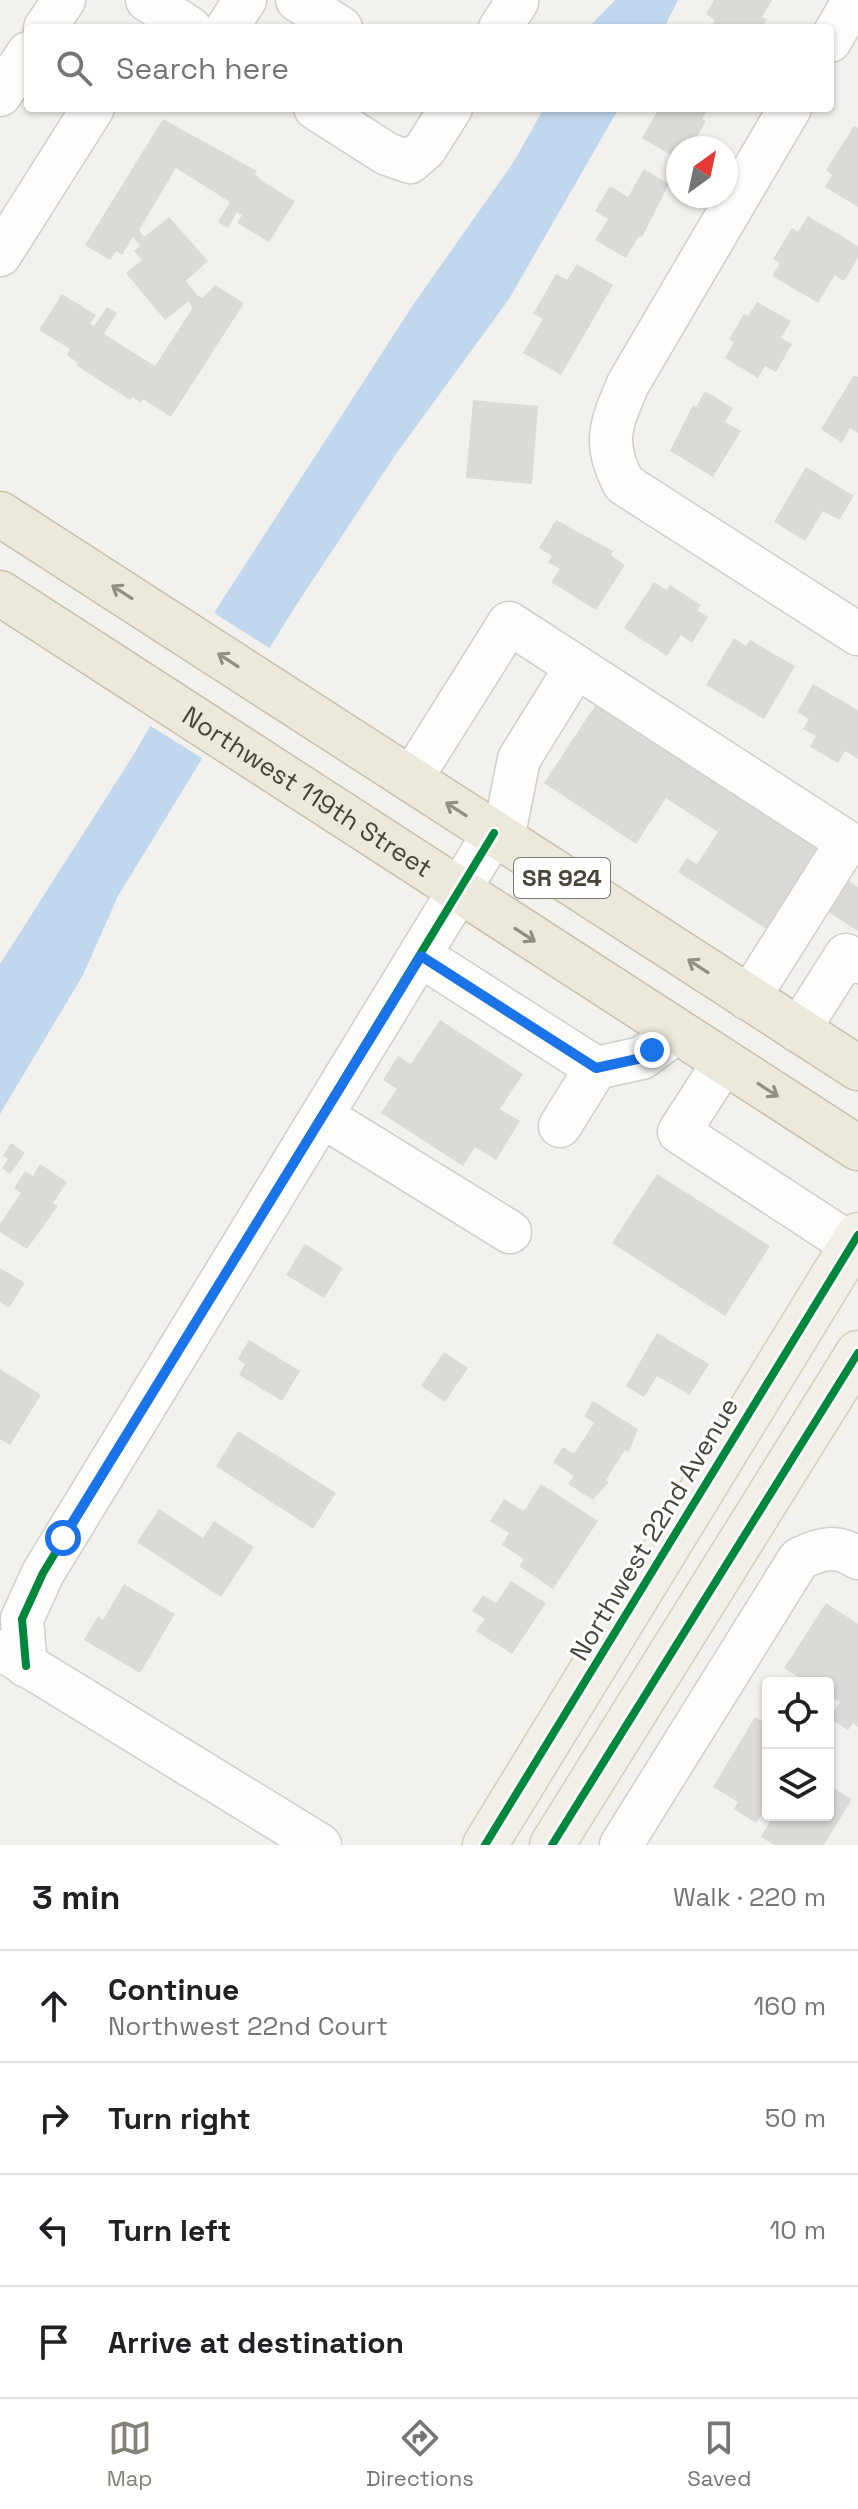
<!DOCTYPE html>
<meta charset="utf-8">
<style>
:root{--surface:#fff;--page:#f2f2f2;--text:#202124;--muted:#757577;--line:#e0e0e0;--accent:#848178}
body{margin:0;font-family:"Space Grotesk",sans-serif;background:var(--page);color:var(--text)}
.controls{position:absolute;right:24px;bottom:24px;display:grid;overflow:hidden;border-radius:8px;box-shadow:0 2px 6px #0004}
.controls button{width:72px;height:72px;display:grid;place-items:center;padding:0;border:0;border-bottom:2px solid var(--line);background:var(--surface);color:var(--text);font:40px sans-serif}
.compass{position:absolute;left:666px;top:136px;width:72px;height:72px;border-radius:50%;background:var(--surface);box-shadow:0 2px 6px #0004;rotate:33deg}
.stop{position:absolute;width:24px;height:24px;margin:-18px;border:6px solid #1a73e8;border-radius:50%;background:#fff}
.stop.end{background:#1a73e8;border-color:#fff;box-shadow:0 2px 8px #0008}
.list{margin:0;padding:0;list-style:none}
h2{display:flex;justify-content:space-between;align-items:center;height:104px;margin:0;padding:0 32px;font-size:34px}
h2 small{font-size:26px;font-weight:400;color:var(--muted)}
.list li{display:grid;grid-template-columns:52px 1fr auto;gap:24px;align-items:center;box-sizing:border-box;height:112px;padding:0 32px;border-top:2px solid var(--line)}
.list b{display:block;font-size:30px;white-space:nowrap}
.list p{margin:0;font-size:26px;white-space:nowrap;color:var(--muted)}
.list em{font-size:26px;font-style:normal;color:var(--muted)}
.icon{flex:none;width:44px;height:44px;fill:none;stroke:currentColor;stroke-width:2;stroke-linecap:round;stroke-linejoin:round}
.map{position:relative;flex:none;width:858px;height:1845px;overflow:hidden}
.search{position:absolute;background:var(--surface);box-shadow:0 2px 6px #0004;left:24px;right:24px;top:24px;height:88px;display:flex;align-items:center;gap:20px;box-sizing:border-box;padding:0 28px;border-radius:8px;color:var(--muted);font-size:30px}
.sheet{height:552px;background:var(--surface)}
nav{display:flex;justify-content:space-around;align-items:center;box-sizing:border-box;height:112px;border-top:2px solid var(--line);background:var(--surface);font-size:22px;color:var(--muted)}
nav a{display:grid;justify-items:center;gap:4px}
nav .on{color:var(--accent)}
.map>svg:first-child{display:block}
</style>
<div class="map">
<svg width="858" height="1845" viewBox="0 0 858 1845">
<rect width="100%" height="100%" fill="#f2f1ed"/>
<path fill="#c0d7ed" d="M615 0H678L664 28H588Z
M544 108H619L509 299 396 454 293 610 118 896 83 975 0 1114V964L134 754 219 605 415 302 513 163Z"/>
<path fill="#f2f1ed" d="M211 611 274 651 208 762 146 723Z"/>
<path fill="#dcdad6" d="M714 0H772L762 17 767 19 762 28H710L715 20 706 14Z
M659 108H709L702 119 706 121 692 145 678 148V159L642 138Z
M163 119 257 171 255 174 265 183 295 201 269 242 237 223 242 215 237 212 228 228 218 222 230 202 176 168 139 230 144 237 169 217 208 261 186 281 198 296 203 298 215 285 244 303 171 417 143 399 141 403 132 397 130 400 76 365 78 363 67 355 70 349 39 330 62 294 96 315 90 324 94 326 107 307 117 313 104 334 155 366 192 309 189 301 165 320 126 273 142 260 134 251 140 246 133 237 122 255 116 251 110 260 85 245Z
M854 126 858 128V207L825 187 832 175 826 170Z
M644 169 669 184 642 237 639 236 626 258 595 240 608 219 595 211 610 186 628 197Z
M808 216 858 246V258L844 281 835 275 818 303 772 276 780 263 773 259 792 228 798 232Z
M577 264 613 285 561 375 523 353 543 319 533 314 556 274 567 280Z
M757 302 791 321 781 338 792 344 776 372 765 366 758 378 725 358 734 342 729 339 744 314 748 316Z
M854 375 858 377V433L850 428 842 443 821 429Z
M705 391 733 408 725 422 741 431 713 477 670 451 693 405 696 407Z
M473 400 538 406 532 484 466 478Z
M806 467 854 496 839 520 823 511 805 541 774 522Z
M556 520 613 551 611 555 625 565 596 610 551 582 560 569 548 562 552 556 539 548Z
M654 582 667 590 670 585 701 605 697 610 708 617 692 643 681 635 667 656 624 628Z
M734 638 746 646 750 640 795 666 764 719 706 685Z
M813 684 858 710V759L845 751 838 763 810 747 816 736 803 729 809 719 797 712Z
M602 695 837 849 779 937 678 872 687 858 697 864 718 832 666 798 636 844 544 783Z
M840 875 858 887V931L819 906Z
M440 1020 523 1074 500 1109 520 1121 496 1160 475 1147 463 1166 381 1113 397 1089 383 1080 398 1056 411 1064Z
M11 1143 25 1153 10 1174 2 1168 8 1159 3 1156Z
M40 1164 67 1182 53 1203 58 1206 27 1249 0 1232V1224L21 1193 14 1188 25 1171 33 1176Z
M657 1174 770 1246 725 1316 612 1243Z
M305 1244 343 1268 324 1298 286 1275Z
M0 1268 25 1283 9 1308 0 1302Z
M657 1333 709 1364 690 1395 657 1376 644 1397 626 1386Z
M249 1340 300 1371 282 1401 239 1375 245 1364 238 1359Z
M444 1352 468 1368 445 1402 421 1386Z
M0 1369 41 1395 10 1445 0 1439Z
M593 1401 638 1429 631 1447 628 1452 625 1450 606 1480 609 1482 593 1500 568 1484 574 1476 553 1462 563 1447 574 1454 594 1423 584 1416Z
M238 1431 336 1493 313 1529 216 1466Z
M541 1484 598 1521 553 1589 519 1566 524 1559 502 1545 509 1533 490 1521 504 1499 524 1511Z
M159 1509 203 1538 214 1521 254 1547 221 1597 137 1542Z
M511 1581 546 1603 512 1654 476 1631 485 1619 472 1611 483 1595 496 1603Z
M124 1584 175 1614 140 1673 84 1640 98 1616 103 1620Z
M826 1603 858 1624V1727L853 1723 848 1730 829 1718 840 1702 832 1697 828 1703V1683H807L784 1668Z
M755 1717 768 1725V1815H828V1785L852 1799 824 1845H774L761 1837 772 1818 763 1813 756 1823 734 1809 738 1802 713 1787Z"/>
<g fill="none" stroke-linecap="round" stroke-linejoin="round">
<g stroke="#d0cfca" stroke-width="45">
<path id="minor" d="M147 0 190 28
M297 0 341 28
M45 28 64 0
M227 28 245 0
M500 28 517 2
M830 41 854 0
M0 95 28 53
M315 108 387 154 410 162 425 149 451 108
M790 108 628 384C611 424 602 443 624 484L858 634
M0 255 93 108
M411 779 509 623 847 842 748 999
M503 839 519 759 576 667
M421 956 596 1068 642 1058 677 1032
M798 1031 846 955 858 962
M724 1062 679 1132 852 1245
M322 1116 510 1232
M560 1126 596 1068
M4 1651 320 1845
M26 1666 22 1619 43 1573 494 833
M621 1845 799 1559C821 1548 836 1544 858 1558"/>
</g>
<g stroke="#d3cebc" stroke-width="47">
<path id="major" d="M485 1845 858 1235
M552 1845 858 1353"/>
</g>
<g stroke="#c8c0aa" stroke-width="47">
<g id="highway">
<path d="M0 514 858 1068"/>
<path id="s1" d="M0 593 858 1148"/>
</g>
</g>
<use href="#minor" stroke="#fdfdfc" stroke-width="42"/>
<use href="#major" stroke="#f1efe6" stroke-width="44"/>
<use href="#highway" stroke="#ece8db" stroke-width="44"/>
<g stroke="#fff" stroke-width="13">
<path id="cycleway" d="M26 1666 22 1619 43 1573 494 833
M485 1845 858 1235
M552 1845 858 1353"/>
</g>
<use href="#cycleway" stroke="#00873e" stroke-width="8"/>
</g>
<defs><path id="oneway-shaft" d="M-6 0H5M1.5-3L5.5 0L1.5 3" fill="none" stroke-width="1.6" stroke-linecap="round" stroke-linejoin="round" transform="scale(2)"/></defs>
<g stroke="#928e82">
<use href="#oneway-shaft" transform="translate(122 592) rotate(-147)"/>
<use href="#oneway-shaft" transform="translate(228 660) rotate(-147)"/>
<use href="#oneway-shaft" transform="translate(456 809) rotate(-147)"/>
<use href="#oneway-shaft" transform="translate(525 935) rotate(33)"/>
<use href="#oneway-shaft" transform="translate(698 966) rotate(-147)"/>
<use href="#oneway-shaft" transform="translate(768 1090) rotate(33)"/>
</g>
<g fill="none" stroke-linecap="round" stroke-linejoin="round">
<path stroke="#1a73e8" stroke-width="10" d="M63 1538 421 956 596 1068 642 1058 652 1050"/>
</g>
<g text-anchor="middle" stroke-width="6" stroke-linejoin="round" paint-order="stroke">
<rect fill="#fff" stroke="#7f7c74" stroke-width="2" x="514" y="858" width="96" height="40" rx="6"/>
<g font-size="24" font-weight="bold" fill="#484439">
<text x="562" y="886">SR 924</text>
</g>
<g font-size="26" fill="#484439" stroke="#fff">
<text dy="9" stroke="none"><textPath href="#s1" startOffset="366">Northwest 119th Street</textPath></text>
<text transform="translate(654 1529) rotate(-59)" y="9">Northwest 22nd Avenue</text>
</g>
</g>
</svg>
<div class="controls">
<button><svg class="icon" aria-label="locate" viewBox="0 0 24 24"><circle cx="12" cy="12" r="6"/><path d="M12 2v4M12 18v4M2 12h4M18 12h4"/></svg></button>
<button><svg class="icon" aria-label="layers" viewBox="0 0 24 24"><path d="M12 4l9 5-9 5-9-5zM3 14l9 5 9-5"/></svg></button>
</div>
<svg class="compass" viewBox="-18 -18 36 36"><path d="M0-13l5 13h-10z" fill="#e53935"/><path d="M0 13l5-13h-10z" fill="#757577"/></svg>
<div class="stop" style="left:63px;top:1538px"></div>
<div class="stop end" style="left:652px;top:1050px"></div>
<div class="search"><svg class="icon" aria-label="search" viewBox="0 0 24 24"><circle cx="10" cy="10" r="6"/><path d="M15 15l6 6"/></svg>Search here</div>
</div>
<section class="sheet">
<h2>3 min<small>Walk · 220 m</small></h2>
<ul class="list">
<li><svg class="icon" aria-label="ahead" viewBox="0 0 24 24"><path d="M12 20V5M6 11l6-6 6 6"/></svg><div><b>Continue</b><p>Northwest 22nd Court</p></div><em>160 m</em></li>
<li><svg class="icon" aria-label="right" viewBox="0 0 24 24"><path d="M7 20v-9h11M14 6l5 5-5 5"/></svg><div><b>Turn right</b></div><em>50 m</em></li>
<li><svg class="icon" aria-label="left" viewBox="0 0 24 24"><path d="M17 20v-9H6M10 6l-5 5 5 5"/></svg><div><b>Turn left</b></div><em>10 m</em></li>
<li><svg class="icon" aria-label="arrive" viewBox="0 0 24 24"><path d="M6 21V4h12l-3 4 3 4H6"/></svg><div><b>Arrive at destination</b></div></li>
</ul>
</section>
<nav>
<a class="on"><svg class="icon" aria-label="map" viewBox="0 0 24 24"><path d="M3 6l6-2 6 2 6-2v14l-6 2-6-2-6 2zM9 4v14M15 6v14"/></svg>Map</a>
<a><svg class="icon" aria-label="directions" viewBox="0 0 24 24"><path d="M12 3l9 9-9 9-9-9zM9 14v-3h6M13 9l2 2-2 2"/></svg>Directions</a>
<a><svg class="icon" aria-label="saved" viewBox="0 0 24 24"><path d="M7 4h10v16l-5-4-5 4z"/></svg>Saved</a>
</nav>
